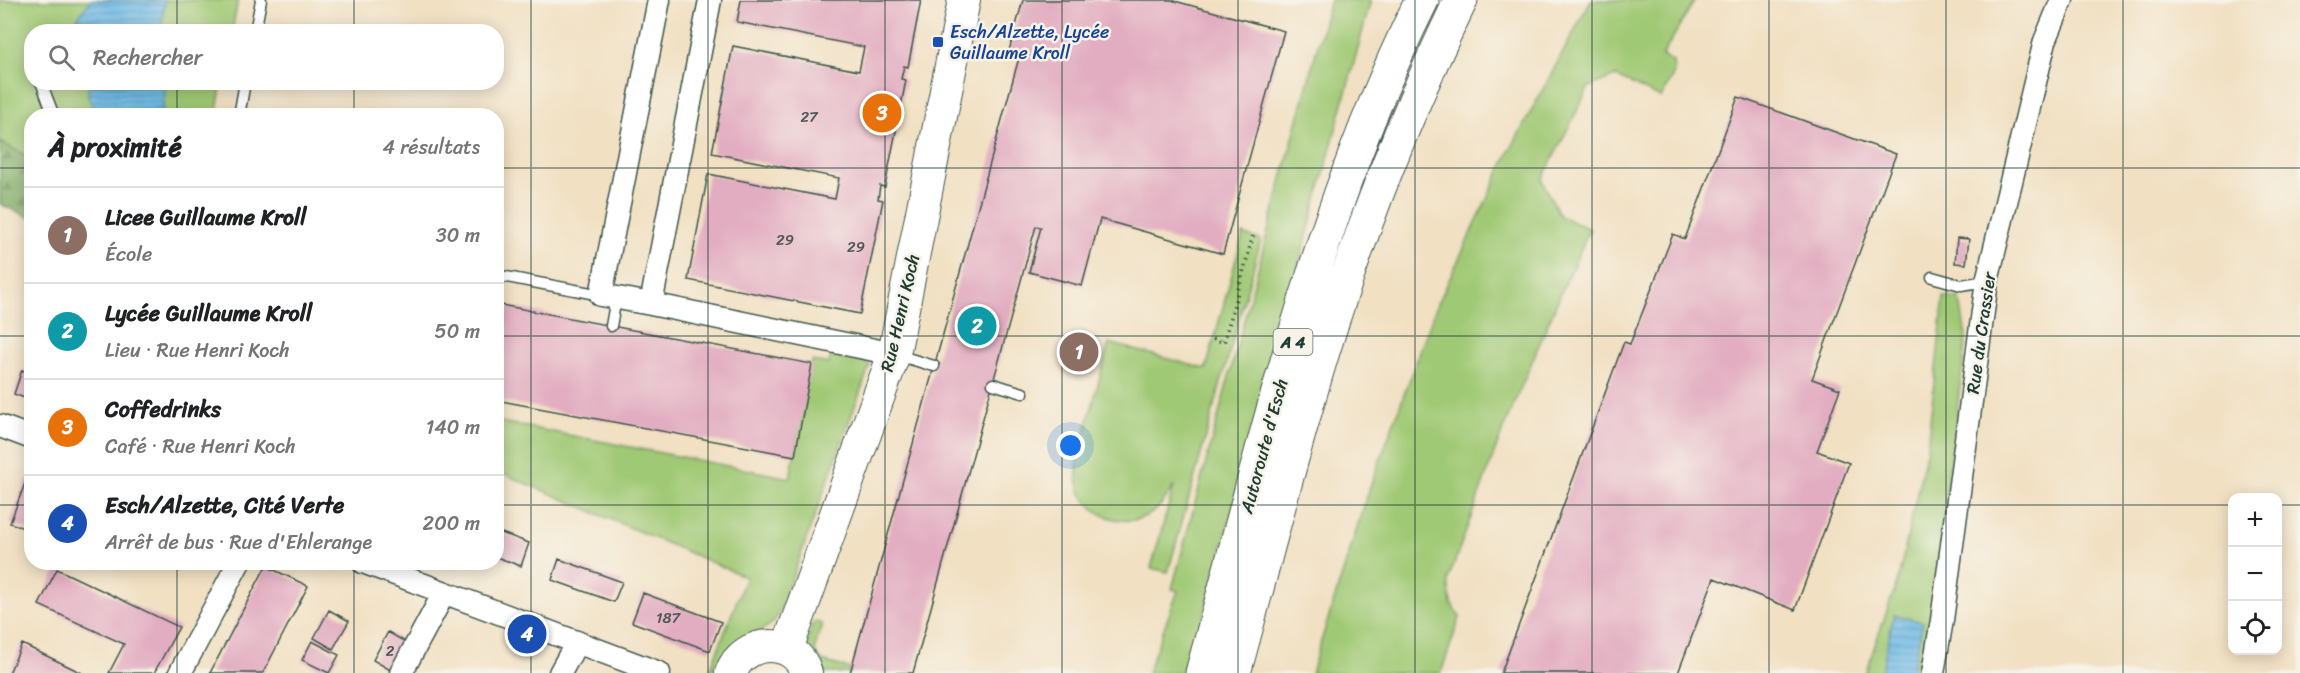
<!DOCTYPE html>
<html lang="fr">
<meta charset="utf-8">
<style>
:root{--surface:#fff;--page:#f2f2f2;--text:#202124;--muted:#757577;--line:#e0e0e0;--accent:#db2777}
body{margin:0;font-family:Sriracha,sans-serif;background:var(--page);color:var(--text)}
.controls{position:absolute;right:18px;bottom:18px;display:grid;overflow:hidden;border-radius:12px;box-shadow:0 3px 15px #0003}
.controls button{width:54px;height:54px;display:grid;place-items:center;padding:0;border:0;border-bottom:2px solid var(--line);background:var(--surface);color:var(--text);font:30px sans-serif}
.you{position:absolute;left:1071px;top:446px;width:21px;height:21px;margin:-15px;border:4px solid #fff;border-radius:50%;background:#1a73e8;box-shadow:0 0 0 9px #1a73e833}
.badge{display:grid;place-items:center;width:39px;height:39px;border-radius:50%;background:var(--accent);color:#fff;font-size:20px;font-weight:700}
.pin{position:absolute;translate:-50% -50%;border:3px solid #fff;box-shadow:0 2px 6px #0006}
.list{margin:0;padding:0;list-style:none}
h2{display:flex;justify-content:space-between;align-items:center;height:78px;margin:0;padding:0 24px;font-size:26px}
h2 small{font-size:20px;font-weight:400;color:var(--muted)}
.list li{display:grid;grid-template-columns:39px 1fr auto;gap:18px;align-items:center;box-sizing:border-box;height:96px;padding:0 24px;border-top:2px solid var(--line)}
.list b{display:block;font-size:22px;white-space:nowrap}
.list p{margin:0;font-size:20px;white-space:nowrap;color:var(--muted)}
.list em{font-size:20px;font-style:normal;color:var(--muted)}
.icon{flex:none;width:33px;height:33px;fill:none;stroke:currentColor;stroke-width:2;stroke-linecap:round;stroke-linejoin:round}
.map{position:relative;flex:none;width:2300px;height:673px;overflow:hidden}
.search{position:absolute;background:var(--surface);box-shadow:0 3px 15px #0003;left:24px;top:24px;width:480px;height:66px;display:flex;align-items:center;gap:15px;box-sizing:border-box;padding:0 21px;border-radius:24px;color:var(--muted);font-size:22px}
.panel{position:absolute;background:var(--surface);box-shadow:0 3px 15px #0003;left:24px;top:108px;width:480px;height:462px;border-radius:24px}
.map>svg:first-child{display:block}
</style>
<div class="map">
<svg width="2300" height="673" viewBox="0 0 2300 673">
<defs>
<pattern id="forest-firs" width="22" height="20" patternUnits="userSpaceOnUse" patternTransform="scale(1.5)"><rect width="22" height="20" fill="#80ad66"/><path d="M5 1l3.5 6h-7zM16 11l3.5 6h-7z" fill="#688e55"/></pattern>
<pattern id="water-rules" width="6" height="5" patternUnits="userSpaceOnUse" patternTransform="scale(1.5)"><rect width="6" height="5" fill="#6dbae7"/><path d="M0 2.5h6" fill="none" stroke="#5998bc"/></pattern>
</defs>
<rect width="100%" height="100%" fill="#f7f3e8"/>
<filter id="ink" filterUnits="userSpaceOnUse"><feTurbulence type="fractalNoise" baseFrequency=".0167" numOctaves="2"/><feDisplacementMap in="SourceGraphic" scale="12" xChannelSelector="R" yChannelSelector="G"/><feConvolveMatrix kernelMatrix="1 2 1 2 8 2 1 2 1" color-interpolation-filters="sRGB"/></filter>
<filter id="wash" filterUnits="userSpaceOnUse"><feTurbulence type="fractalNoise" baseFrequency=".008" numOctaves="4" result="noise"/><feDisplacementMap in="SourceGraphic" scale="24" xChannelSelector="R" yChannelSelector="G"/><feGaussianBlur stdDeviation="1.35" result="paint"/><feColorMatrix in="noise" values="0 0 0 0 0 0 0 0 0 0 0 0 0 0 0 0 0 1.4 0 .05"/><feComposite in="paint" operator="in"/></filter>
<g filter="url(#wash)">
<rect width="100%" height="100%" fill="#f1e0c2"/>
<path fill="#a0c975" stroke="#608354" stroke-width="1.5" d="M0 0H238L232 31 32 32V82L222 83 216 115 32 116 31 158 0 142Z
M1330 0H1371L1188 673H1147L1178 591 1172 589Z
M1591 0H1695L1662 56 1673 62 1674 73 1661 98 1615 76 1589 87 1542 180 1560 216 1590 229 1561 293 1502 432 1448 580 1451 603 1460 617 1441 673H1311L1368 493 1435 310 1506 158Z
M1243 234 1261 240 1168 572 1151 568 1174 486C1166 497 1160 510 1146 516 1121 528 1088 514 1079 488 1076 478 1077 469 1078 459L1109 343 1206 369Z
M1944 297 1960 299 1966 338 1924 673H1865L1898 580 1927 448Z
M831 355 862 360 870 365 780 611 774 622 745 642 717 667 710 670 746 577 497 471 496 421 790 478 812 361 829 364Z
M817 621 822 625 815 647 816 654 822 661 851 669 850 673H817L807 645 813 622Z"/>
<path fill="url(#forest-firs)" stroke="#50754d" stroke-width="1.5" d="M0 142 31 158V218L0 204Z"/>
<path fill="url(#water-rules)" stroke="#467c8e" stroke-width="1.5" d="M91 0H165L161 31H68Z
M89 83H166L162 115H97L88 97Z
M1894 615 1923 622 1912 673H1881Z"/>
<g id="blocks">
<path fill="#e2adc1" d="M741 0H921L908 67 904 66 901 79 906 80 885 187 880 186 878 199 883 200 860 314 688 280 708 174 835 199 839 178 712 153 733 46 859 71 864 47 737 22Z
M1023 0H1171L1284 31 1223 254 1100 219 1082 286 1029 272 1041 227 1036 226 913 673H850L1020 54 1009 51Z
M1738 97 1896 154 1812 379 1840 389 1817 451 1849 463 1795 610 1714 578 1678 673H1501L1624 342 1630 344 1673 234 1685 239Z
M1957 238 1969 239 1966 264 1955 263Z
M496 304 812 364 795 456 496 400Z
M22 370 32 374V401L14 394Z
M27 478 32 480V531L10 523Z
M496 531 529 543 521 566 496 557Z
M559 559 622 582 614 602 552 580Z
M158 562H183L180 571Z
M266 566 308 586 263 673H210Z
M57 569 179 627 154 673H109L124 644 39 605Z
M643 593 721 622 710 651 632 622Z
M329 610 349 621 333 649 314 638Z
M388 632 407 643 392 671 373 660Z
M312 641 339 655 329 673 302 660Z
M22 644 82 673H9Z"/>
</g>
</g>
<g filter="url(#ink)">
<use href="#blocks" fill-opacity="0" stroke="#3e5549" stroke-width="1.5"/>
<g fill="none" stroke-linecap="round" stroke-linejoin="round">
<g stroke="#3e5549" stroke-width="13">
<path id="lane" d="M255 32 261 0
M41 82 54 116
M239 116 245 82
M496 275 601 295
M1932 277 1961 285 1987 281
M611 326 616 298
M897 355 934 366
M993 384 1023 393"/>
</g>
<g stroke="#3e5549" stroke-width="25">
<path id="street" d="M710 0 651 304 894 354
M651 304 601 295 659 0
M0 426 32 438
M363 562 659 673
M180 673 239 562
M401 673 444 593
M560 673 577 642
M1933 673 1942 620 1987 281 2045 41 2062 0"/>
</g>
<g stroke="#3e5549" stroke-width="34">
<path id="secondary" d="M787 649 894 354 964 0
M731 673C743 638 796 636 806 673"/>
</g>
<g stroke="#3e5549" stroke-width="35">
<path id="highway" d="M1202 673C1264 447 1317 211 1422 0
M1234 673C1272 536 1305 397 1352 263 1383 173 1419 86 1461 0"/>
</g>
<path stroke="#3e5549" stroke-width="4" stroke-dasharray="1.5 4.5" stroke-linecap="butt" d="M1213 339 1224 342 1253 236"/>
<use href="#lane" stroke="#fff" stroke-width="10"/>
<use href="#street" stroke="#fff" stroke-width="22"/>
<use href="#secondary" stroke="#fff" stroke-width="32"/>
<use href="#highway" stroke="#fff" stroke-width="33"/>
</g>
</g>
<path fill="none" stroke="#1f3d34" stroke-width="1.5" stroke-opacity="0.55" d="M177 0V32M354 0V32M531 0V673M708 0V673M885 0V673M1062 0V673M1238 0V673M1415 0V673M1592 0V673M1769 0V673M1946 0V673M2123 0V673M177 82V116M354 82V116M0 168H32M496 168H2300M0 336H32M496 336H2300M0 505H32M496 505H2232M2278 505H2300M177 562V673M354 562V673"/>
<rect fill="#1a4fb4" stroke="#f7f3e8" stroke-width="2" x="932" y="36" width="12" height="12" rx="3"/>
<g text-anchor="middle" stroke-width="5" stroke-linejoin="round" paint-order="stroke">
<g font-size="15" fill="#505957">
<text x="809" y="122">27</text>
<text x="785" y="245">29</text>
<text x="856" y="252">29</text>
<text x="668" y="623">187</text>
<text x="390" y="656">2</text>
</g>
<rect fill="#f7f3e8" stroke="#60746a" stroke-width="1.5" x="1273.5" y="329" width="39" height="26" rx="4.5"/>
<g font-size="16" font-weight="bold" fill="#1f3d34">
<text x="1293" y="348">A 4</text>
</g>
<g font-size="18" fill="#164399" stroke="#f7f3e8" text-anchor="start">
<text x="950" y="38">Esch/Alzette, Lycée<tspan x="950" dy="21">Guillaume Kroll</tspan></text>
</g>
<g font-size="18" fill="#1f3d34" stroke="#f7f3e8">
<text transform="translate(900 313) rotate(-77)" y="6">Rue Henri Koch</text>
<text transform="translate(1981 333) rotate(-82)" y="6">Rue du Crassier</text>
<text transform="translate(1264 446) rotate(-75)" y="6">Autoroute d'Esch</text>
</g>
</g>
</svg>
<div class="controls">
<button>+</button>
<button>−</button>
<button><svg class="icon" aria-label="locate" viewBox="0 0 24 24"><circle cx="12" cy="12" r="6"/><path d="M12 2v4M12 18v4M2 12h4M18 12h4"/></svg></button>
</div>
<div class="you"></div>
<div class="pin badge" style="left:1079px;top:352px;background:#8d6e63">1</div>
<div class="pin badge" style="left:977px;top:326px;background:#0f9aa8">2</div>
<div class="pin badge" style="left:882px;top:113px;background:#e8710a">3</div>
<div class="pin badge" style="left:527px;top:634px;background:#1a4fb4">4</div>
<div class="search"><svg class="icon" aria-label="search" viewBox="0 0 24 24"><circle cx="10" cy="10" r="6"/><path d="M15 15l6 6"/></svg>Rechercher</div>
<section class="panel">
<h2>À proximité<small>4 résultats</small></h2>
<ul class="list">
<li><span class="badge" style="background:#8d6e63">1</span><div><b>Licee Guillaume Kroll</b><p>École</p></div><em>30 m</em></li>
<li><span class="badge" style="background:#0f9aa8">2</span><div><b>Lycée Guillaume Kroll</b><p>Lieu · Rue Henri Koch</p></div><em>50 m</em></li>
<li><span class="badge" style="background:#e8710a">3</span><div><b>Coffedrinks</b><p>Café · Rue Henri Koch</p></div><em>140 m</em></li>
<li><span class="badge" style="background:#1a4fb4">4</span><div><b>Esch/Alzette, Cité Verte</b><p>Arrêt de bus · Rue d'Ehlerange</p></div><em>200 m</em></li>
</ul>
</section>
</div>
